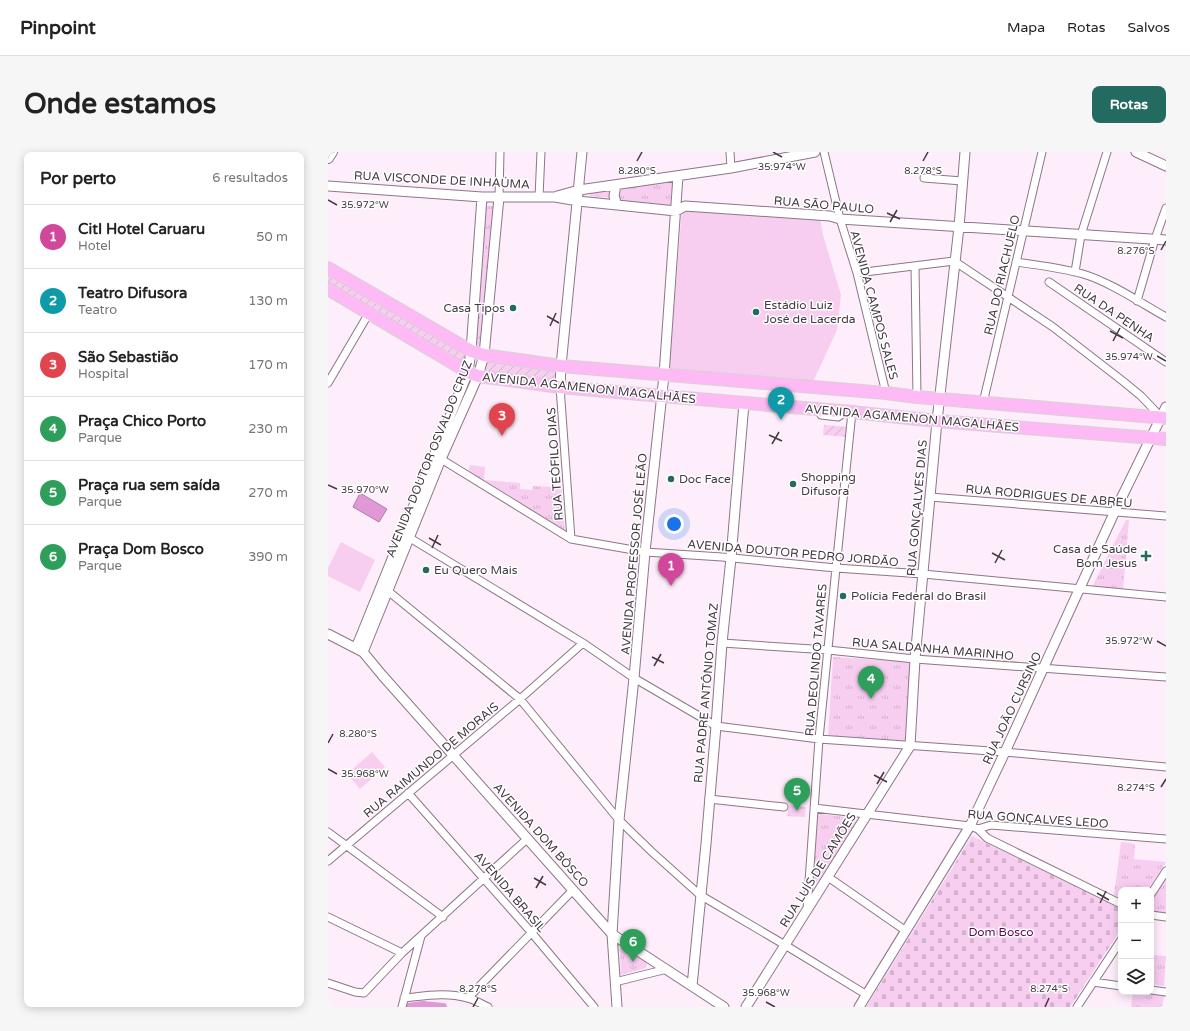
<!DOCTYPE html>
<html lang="pt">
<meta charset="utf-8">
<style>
:root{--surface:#fff;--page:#f6f6f6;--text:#222;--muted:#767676;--line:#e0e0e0;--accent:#236a60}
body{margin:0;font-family:"Varela Round",sans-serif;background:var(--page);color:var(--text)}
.controls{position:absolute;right:12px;bottom:12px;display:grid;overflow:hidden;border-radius:8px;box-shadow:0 2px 10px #0003}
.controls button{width:36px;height:36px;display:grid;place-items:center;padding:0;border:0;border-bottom:1px solid var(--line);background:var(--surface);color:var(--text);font:20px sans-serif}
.you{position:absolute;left:346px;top:372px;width:14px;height:14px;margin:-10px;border:3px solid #fff;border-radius:50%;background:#1a73e8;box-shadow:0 0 0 6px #1a73e833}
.badge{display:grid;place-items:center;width:26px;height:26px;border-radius:50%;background:var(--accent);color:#fff;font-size:13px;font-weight:700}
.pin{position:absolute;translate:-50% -33px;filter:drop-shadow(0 1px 2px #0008)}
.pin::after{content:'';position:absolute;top:21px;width:14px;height:12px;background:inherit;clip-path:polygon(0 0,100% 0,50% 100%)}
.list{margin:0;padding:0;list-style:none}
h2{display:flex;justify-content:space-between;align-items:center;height:52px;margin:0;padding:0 16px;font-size:17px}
h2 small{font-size:13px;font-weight:400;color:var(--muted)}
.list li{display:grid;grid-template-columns:26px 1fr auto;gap:12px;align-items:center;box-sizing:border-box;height:64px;padding:0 16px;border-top:1px solid var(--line)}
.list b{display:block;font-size:15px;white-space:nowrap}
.list p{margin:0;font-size:13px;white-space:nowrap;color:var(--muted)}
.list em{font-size:13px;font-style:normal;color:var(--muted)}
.icon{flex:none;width:22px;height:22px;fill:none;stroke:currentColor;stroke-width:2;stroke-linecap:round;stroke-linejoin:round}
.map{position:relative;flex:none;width:838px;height:855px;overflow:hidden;border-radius:8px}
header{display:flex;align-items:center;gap:24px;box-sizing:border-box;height:56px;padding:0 20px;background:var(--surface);border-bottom:1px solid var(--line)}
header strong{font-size:19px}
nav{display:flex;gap:22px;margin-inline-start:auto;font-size:14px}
.intro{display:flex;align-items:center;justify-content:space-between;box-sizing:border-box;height:96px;padding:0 24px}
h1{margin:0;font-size:28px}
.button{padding:10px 18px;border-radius:8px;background:var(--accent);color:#fff;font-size:14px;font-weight:700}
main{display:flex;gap:24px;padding:0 24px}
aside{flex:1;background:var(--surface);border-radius:8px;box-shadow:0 2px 10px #0003}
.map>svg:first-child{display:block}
</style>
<header>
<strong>Pinpoint</strong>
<nav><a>Mapa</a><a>Rotas</a><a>Salvos</a></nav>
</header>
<div class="intro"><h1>Onde estamos</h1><a class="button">Rotas</a></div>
<main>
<aside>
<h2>Por perto<small>6 resultados</small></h2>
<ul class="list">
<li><span class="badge" style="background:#d1479c">1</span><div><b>CitI Hotel Caruaru</b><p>Hotel</p></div><em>50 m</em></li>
<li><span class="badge" style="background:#0f9aa8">2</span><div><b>Teatro Difusora</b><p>Teatro</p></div><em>130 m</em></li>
<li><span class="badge" style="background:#e0444e">3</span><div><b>São Sebastião</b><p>Hospital</p></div><em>170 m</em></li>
<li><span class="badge" style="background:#2e9e5b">4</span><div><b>Praça Chico Porto</b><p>Parque</p></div><em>230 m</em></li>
<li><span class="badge" style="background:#2e9e5b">5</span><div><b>Praça rua sem saída</b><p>Parque</p></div><em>270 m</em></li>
<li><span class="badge" style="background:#2e9e5b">6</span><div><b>Praça Dom Bosco</b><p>Parque</p></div><em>390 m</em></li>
</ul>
</aside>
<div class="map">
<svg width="838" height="855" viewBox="0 0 838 855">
<defs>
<pattern id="grass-tufts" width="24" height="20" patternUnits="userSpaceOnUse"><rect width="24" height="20" fill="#f7cdf0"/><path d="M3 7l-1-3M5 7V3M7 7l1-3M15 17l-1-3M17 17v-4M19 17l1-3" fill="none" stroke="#d5b1cf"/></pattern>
<pattern id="cemetery-stones" width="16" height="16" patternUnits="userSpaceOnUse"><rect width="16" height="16" fill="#f7cdf0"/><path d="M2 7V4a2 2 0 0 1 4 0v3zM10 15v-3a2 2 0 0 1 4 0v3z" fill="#d5b1cf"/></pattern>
<pattern id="garden-furrows" width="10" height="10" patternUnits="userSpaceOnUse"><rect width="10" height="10" fill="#f7cdf0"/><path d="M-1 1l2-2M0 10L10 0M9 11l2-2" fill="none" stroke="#d5b1cf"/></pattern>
</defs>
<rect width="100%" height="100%" fill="#feedfa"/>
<path fill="url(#grass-tufts)" d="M345 30 342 57 293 51 289 42 295 34Z
M284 38V46L262 44V40Z
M156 54H167L154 201 145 197Z
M142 313 157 315 156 328 192 331V337L204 338 205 334 225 335 233 333 237 381 140 321Z
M798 368H801L795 437 764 435Z
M505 505 586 510 581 590 500 584Z
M461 653 478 655 477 665 459 664Z
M493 662 527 666 529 668V672L494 726 487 731 485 727 489 666 490 663Z
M793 690 807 692 806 707 838 710 819 738H793V747L786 743Z
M838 726V762L823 759V749Z
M292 795 317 809 319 811 318 816 293 823Z
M825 803 838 804 836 834 823 832V820Z
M805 840 836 844 834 855H803Z"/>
<path fill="url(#cemetery-stones)" d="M644 684 793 756V777L742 855H538Z"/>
<path fill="url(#garden-furrows)" d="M0 120 140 202 139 214 0 131Z
M160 208 229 218 227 230 154 221Z
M496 273 520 275 519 285 495 283Z"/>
<path fill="#f7cdf0" d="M354 57 492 66 495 83 513 143 509 178 484 232 341 218Z
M13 390 47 408 32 440 0 424V416Z
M44 600 57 615 32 637 19 622Z"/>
<path fill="#e198d6" stroke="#b27caa" d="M32 341 59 357 51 370 25 355Z"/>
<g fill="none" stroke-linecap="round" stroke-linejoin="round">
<path stroke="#e198d6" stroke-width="8" d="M80 855 95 853 115 855"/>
<g stroke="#8d7689" stroke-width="9">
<path id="minor" d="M402 0 403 16
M496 0 512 67 529 121 558 241
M596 26 634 29
M171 45 172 0
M211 45 213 0
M688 110C710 113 734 116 755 122 782 130 813 151 838 165
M587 114 589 245
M747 120 753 83 779 0
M529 121 626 109 725 175 796 230 813 244 833 265
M721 130 838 210
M809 149 827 87 838 56
M0 231 41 161
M232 235 243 387
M655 251 714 0
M490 257 493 263 510 265 517 260
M113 307 243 387 317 400 394 405 508 416 595 422 838 445
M602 345 838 364
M82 386 255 491 306 526 388 574 491 587 677 600 838 615
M60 439 192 547 291 668 324 700 372 743 457 793 539 843
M394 491 500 498 587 507 838 525
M80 641 203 780 266 855
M381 647 456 655
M486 656 642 674 650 677 663 673 838 687
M650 677 659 686 793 752
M0 680 115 765
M0 709 192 547 255 491
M500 725 578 779
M823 742 838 719
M479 758 491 587 508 416 524 260
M823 763 838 765
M0 765 74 801
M287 830 339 817
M765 830 793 834
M0 831 27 840 36 841 74 801 200 686
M823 838 838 840
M76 846C97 844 118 840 139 846 146 847 153 852 160 855
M140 846 245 738
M74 855 93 784
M749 855 793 788"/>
</g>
<g stroke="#8d7689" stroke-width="11">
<path id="tertiary" d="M808 0 838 14
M288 33 286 44 289 53
M0 34 154 45H227L250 49 348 59 357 54 502 64 512 67 838 88
M229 44 251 38 403 16 487 0
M232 235 233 214 254 0
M0 482 35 500 54 523 284 782 396 855
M28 496 140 220 143 199 154 45
M35 500 113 307 150 224 156 203 171 45
M364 834 378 692 388 574 394 491 403 406 416 251
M289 855 284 782 291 668 306 526 317 400 336 223 350 24
M418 855 582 594 587 507 609 269 631 75 637 0
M531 855 642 674 677 600 787 359 838 255"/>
</g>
<g stroke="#8d7689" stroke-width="12">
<path id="secondary" d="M0 6 4 0"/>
</g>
<g stroke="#d6d3d5" stroke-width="14">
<path id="primary" d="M0 116 143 199 156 203 233 214 558 241 589 245 838 266
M0 137 140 220 150 224 232 235 334 244 524 260 609 269 838 287"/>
</g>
<use href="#minor" stroke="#fff" stroke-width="7"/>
<use href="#tertiary" stroke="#fff" stroke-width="9"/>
<use href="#secondary" stroke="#fff" stroke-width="10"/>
<use href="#primary" stroke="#fdbaf4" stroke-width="12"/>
</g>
<path fill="none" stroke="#443942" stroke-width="1.5" d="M445 0 454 5M309 9 314 0M595 9 600 0M0 48 9 53M559 61 572 67M562 70 569 58M833 98 838 89M219 164 231 171M222 174 228 161M782 179 795 186M785 189 792 176M829 204 838 209M441 283 454 289M444 292 451 280M0 333 9 337M101 386 113 393M104 396 110 383M664 401 677 408M667 411 674 398M829 489 838 494M324 505 336 511M326 514 333 502M0 591 5 582M0 617 9 622M546 623 559 630M549 632 556 620M833 635 838 627M206 726 218 733M208 736 215 724M769 741 781 748M772 751 778 739M438 850 447 855M145 855 150 846M717 855 721 846"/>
<g fill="#236a60" stroke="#fff" stroke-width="1.5">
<circle cx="185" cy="156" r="4"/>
<circle cx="428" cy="160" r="4"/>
<circle cx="343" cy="327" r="4"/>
<circle cx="465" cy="332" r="4"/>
<path d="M816 398h4v4h4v4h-4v4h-4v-4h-4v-4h4z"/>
<circle cx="98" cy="418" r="4"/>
<circle cx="515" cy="444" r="4"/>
</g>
<g text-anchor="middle" stroke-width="3" stroke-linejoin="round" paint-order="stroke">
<g font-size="12" fill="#443942" stroke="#fff">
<text transform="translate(114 28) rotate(3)" y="4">RUA VISCONDE DE INHAÚMA</text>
<text transform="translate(496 53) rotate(5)" y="4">RUA SÃO PAULO</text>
<text transform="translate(674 123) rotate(-77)" y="4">RUA DO RIACHUELO</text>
<text transform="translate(546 153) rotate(75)" y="4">AVENIDA CAMPOS SALES</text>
<text transform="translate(786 161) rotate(34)" y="4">RUA DA PENHA</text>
<text transform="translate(261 236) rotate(6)" y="4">AVENIDA AGAMENON MAGALHÃES</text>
<text transform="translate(584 266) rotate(5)" y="4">AVENIDA AGAMENON MAGALHÃES</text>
<text transform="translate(101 307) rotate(-68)" y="4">AVENIDA DOUTOR OSVALDO CRUZ</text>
<text transform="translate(227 312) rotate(-94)" y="4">RUA TEÓFILO DIAS</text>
<text transform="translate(721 344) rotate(5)" y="4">RUA RODRIGUES DE ABREU</text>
<text transform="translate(589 356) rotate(-85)" y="4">RUA GONÇALVES DIAS</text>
<text transform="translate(465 401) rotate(5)" y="4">AVENIDA DOUTOR PEDRO JORDÃO</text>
<text transform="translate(306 402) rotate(-85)" y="4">AVENIDA PROFESSOR JOSÉ LEÃO</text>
<text transform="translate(605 497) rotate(5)" y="4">RUA SALDANHA MARINHO</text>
<text transform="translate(488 508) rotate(-85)" y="4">RUA DEOLINDO TAVARES</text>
<text transform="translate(378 541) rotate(-85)" y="4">RUA PADRE ANTÔNIO TOMAZ</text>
<text transform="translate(684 556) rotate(-65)" y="4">RUA JOÃO CURSINO</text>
<text transform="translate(103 608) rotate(-40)" y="4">RUA RAIMUNDO DE MORAIS</text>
<text transform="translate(710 667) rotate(4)" y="4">RUA GONÇALVES LEDO</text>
<text transform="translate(213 683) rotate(48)" y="4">AVENIDA DOM BÔSCO</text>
<text transform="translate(490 718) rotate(-58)" y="4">RUA LUÍS DE CAMÕES</text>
<text transform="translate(182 740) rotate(49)" y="4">AVENIDA BRASIL</text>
</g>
<g font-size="12" fill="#443942" stroke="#fff" text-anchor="start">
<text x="436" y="157">Estádio Luiz<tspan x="436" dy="14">José de Lacerda</tspan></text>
<text x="177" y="160" text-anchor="end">Casa Tipos</text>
<text x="473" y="329">Shopping<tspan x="473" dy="14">Difusora</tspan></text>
<text x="351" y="331">Doc Face</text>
<text x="809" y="401" text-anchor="end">Casa de Saúde<tspan x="809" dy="14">Bom Jesus</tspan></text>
<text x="106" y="422">Eu Quero Mais</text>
<text x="523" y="448">Polícia Federal do Brasil</text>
</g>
<g font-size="12" fill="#5f0558" stroke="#fff">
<text x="673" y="784">Dom Bosco</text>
</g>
</g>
<g font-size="10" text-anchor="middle" fill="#443942" stroke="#fff" stroke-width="3" stroke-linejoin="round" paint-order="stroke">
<text x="454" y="18">35.974°W</text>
<text x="309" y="22">8.280°S</text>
<text x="595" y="22">8.278°S</text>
<text x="37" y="56">35.972°W</text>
<text x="808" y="102">8.276°S</text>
<text x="801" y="208">35.974°W</text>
<text x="37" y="341">35.970°W</text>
<text x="801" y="492">35.972°W</text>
<text x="30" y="585">8.280°S</text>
<text x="37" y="625">35.968°W</text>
<text x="808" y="639">8.274°S</text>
<text x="150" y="840">8.278°S</text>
<text x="721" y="840">8.274°S</text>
<text x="438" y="844">35.968°W</text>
</g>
</svg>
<div class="controls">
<button>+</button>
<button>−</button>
<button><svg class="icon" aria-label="layers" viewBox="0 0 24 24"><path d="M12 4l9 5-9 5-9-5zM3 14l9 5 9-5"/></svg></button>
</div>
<div class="you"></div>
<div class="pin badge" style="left:343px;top:434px;background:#d1479c">1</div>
<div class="pin badge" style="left:453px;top:268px;background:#0f9aa8">2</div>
<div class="pin badge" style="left:174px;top:284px;background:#e0444e">3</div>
<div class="pin badge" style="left:543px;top:547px;background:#2e9e5b">4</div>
<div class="pin badge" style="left:469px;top:659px;background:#2e9e5b">5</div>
<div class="pin badge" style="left:305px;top:810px;background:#2e9e5b">6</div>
</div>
</main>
